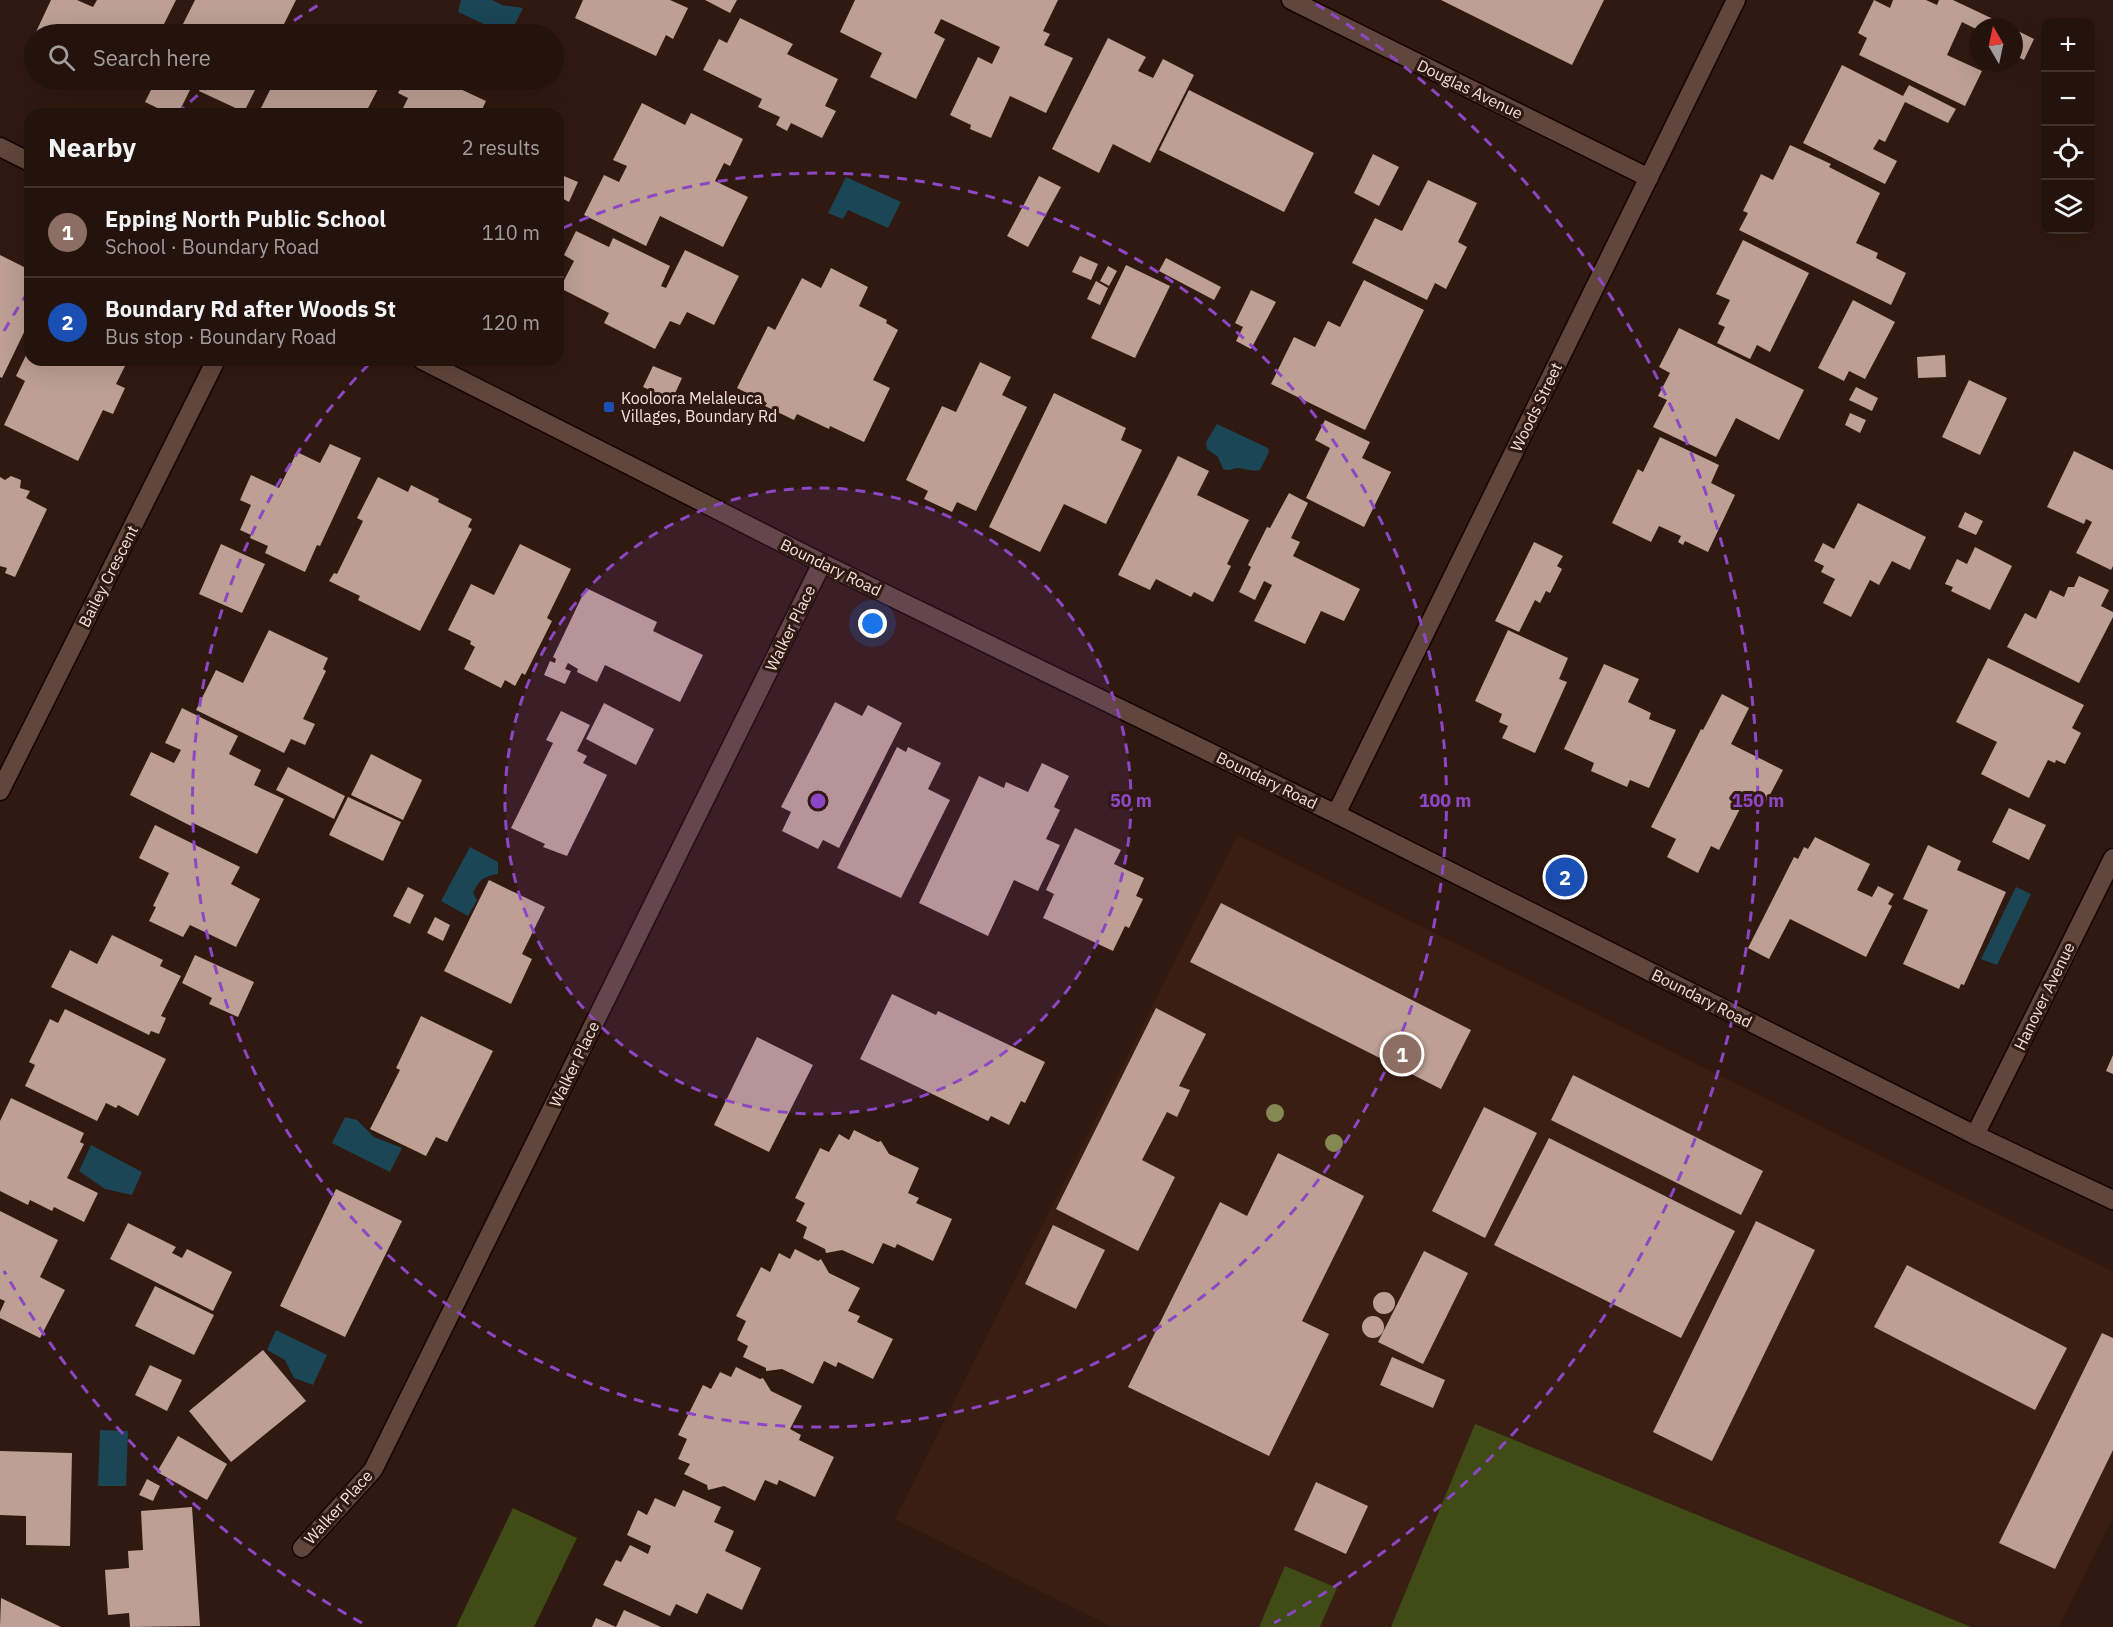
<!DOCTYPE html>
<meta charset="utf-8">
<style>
:root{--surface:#24130d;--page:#30201b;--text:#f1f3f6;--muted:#a39e9d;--line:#41322e;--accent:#0b8043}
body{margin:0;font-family:"IBM Plex Sans",sans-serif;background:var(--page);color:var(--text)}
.controls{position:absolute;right:18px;top:18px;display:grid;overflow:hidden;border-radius:12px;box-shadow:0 6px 24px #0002}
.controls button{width:54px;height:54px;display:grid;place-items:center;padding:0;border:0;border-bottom:2px solid var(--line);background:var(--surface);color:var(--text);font:30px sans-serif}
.compass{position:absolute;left:1969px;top:18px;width:54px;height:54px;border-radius:50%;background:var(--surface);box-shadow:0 6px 24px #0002;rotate:351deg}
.you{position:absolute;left:873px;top:624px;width:21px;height:21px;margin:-15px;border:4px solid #fff;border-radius:50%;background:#1a73e8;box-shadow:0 0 0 9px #1a73e833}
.badge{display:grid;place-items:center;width:39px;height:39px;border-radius:50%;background:var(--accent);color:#fff;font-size:20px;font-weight:700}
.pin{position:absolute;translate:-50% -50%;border:3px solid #fff;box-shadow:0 2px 6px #0006}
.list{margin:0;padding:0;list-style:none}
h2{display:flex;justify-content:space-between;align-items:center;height:78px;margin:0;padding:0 24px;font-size:26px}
h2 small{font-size:20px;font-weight:400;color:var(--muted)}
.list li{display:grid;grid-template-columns:39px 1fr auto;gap:18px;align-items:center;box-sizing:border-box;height:90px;padding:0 24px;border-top:2px solid var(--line)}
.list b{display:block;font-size:22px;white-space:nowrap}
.list p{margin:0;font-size:20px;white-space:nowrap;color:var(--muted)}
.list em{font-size:20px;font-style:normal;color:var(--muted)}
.icon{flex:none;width:33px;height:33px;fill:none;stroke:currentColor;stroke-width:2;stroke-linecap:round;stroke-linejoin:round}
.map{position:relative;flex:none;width:2113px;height:1627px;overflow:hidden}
.search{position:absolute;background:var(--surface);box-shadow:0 6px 24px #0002;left:24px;top:24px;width:540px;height:66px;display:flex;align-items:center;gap:15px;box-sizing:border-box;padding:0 21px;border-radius:33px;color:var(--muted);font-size:22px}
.panel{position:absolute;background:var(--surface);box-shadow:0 6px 24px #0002;left:24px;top:108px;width:540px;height:258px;border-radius:18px}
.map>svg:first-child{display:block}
</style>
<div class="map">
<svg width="2113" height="1627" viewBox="0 0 2113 1627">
<rect width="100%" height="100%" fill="#301911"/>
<path fill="#3b1e13" d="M1238 835 2113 1272V1517L2059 1627H1113L895 1519Z"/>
<path fill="#3f4c15" d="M1475 1424 1971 1627H1391Z
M513 1508 577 1538 534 1627H456Z
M1285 1566 1337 1588 1320 1627H1259Z"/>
<path fill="#1a4656" d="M461 0H492L502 5 523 8 510 34H493L486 25 458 12Z
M846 177 901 202 888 228 848 210 843 219 828 213Z
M1217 424 1268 448 1269 452 1260 470C1252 472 1246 469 1239 468 1232 468 1230 472 1223 469L1218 457 1207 449 1206 442Z
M470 847 498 862V874C484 876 479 880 473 893L477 900 468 916 441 901Z
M2016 887 2031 894 1997 965 1981 959Z
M345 1117 357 1120 374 1137 402 1148 390 1172 332 1143Z
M91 1145 142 1172 132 1195 105 1189 79 1171Z
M276 1330 327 1355 313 1385 294 1378 285 1360 267 1350Z
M100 1430 128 1431 126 1486H98Z"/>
<path fill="#bd9f94" d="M51 0H77L93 7 97 0H176L159 34H108L109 32 98 26 94 34H35Z
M195 0H296L279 34H178Z
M583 0H670L688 8 673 39 666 35 656 56 575 18Z
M705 0H737L730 13Z
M855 0H1058L1043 31 1050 34 1044 45 1073 58 1046 113 1010 96 991 138 970 129 971 125 950 115 978 57 992 64 1000 47 941 19 934 33 945 39 916 99 870 77 882 53 840 32Z
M1441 0H1604L1572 65Z
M1874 0 1890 8 1893 0H1926L1937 5 1939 0H1953L2010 27H1978V30L1962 22 1947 55 1982 71 1965 106 1859 55 1867 38 1858 33Z
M740 18 793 44 787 54 838 79 825 106 836 111 822 138 791 123 787 131 776 125 780 117 758 107 762 99 703 70 719 39 727 43Z
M2014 29 2034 39 2024 60 2014 55Z
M1108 38 1146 57 1138 71 1153 78 1163 59 1194 75 1150 163 1113 144 1099 173 1052 149Z
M1842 65 1903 96 1909 85 1956 109 1948 123 1905 102 1885 142 1879 139 1873 149 1897 161 1885 184 1803 143Z
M156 80H195L178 114H170L145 102Z
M204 80H260L244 112 199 91Z
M275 80H369L380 85 365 114H258Z
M405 80H441L486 101 480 114H400L408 98 398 93Z
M1189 90 1314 153 1284 212 1159 150Z
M642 103 685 125 691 113 743 139 730 166 724 163 715 181 748 197 723 247 660 216 646 246 584 215 604 175 619 182 627 166 613 160Z
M1790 145 1831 164 1829 167 1880 193 1856 243 1878 253 1876 258 1906 273 1891 305 1739 230 1748 213 1743 211 1761 174 1773 180Z
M1373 154 1399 167 1379 206 1354 193Z
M559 174 578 182 569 202 558 196Z
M1039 176 1061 187 1028 247 1007 236Z
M1428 180 1477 203 1458 242 1467 247 1446 289 1435 283 1427 300 1352 263 1375 218 1402 231Z
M576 231 609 247 613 238 670 266 661 286 666 288 685 250 739 276 714 325 687 312 680 325 670 321 655 349 604 323 609 313 560 288 574 261 564 255Z
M1743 240 1809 273 1770 352 1757 345 1750 359 1717 343 1725 327 1718 324 1730 300 1716 294Z
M0 255 30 270V320L2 378 0 377Z
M1080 256 1098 264 1091 280 1072 272Z
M1166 258 1221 287 1214 300 1159 271Z
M1126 265 1170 286 1135 358 1091 338Z
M1108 266 1117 271 1109 286 1100 281Z
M831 268 868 287 859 306 887 320 886 323 898 330 873 380 890 388 864 442 830 426 829 429 797 414 794 420 765 406 767 403 737 388 768 326 775 330 802 278 821 288Z
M1364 280 1424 310 1365 430 1271 384 1294 337 1315 347 1328 321 1340 327Z
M1096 281 1108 288 1100 305 1087 299Z
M1251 290 1276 302 1251 349 1236 341 1243 327 1235 323Z
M1853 300 1895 322 1865 379 1849 371 1844 381 1818 368Z
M1679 328 1804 390 1779 440 1736 418 1716 457 1653 427 1667 400 1658 396 1670 373 1659 367Z
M30 347V360H123L127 362 116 384 125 388 113 414 103 410 78 461 4 425 25 381 16 376Z
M1945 355 1946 377 1918 378 1917 357Z
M980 362 1011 377 1002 395 1027 407 976 511 957 502 952 512 924 499 928 491 906 480 942 406 956 412Z
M653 366 682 378 672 400 643 387Z
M1969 380 2007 398 1980 455 1942 437Z
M1856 387 1878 398 1872 411 1849 400Z
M1054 393 1126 428 1121 440 1142 450 1106 524 1064 504 1040 552 989 527Z
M1850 413 1866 420 1860 433 1845 425Z
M1325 420 1370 442 1362 458 1391 472 1364 527 1306 498 1330 448 1315 440Z
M1660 437 1719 465 1711 483 1735 495 1708 552 1685 541 1683 545 1678 542 1681 536 1659 526 1651 542 1612 523 1638 469 1643 472Z
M330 444 361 458 320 546 317 545 305 572 265 553 268 546 250 538 251 535 240 530 251 505 240 500 251 475 279 488 297 452 320 463Z
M2074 451 2113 470V566L2111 570 2076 553 2092 522 2086 519 2084 524 2047 507Z
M1178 456 1209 471 1197 495 1249 520 1227 564 1231 566 1213 602 1194 592 1191 597 1156 579 1150 590 1118 575Z
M11 476 21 480 20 488 30 491 26 498 47 509 15 577 5 573 7 568 0 566V477L5 480Z
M378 477 408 492 411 485 439 499 438 502 472 519 468 527 472 529 420 631 358 600 360 596 329 581 334 573 337 574 363 521 357 518Z
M1289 493 1308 503 1291 538 1300 542 1293 556 1360 589 1344 621 1321 611 1305 644 1254 621 1272 585 1264 581 1255 600 1239 592 1251 567 1248 565 1267 527 1270 528Z
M1858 503 1926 537 1910 570 1892 561 1879 585 1870 580 1851 617 1823 603 1835 579 1821 572 1824 566 1814 561 1823 543 1834 549Z
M1965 512 1983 521 1976 535 1958 527Z
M1534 542 1563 556 1557 566 1562 569 1550 593 1546 591 1540 603 1535 600 1519 632 1495 621Z
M221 544 265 564 242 613 199 594Z
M520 544 571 569 547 618 552 621 525 675 522 673 515 686 505 680 501 688 464 669 475 647 470 644 471 641 448 630 471 584 494 595Z
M1975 547 2012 566 1990 610 1951 591 1953 587 1945 584 1957 559 1967 564Z
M2079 576 2109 590 2101 606 2113 612V617L2079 683 2007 647 2025 613 2036 619 2050 590 2064 597 2068 587H2074Z
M586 588 657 622 653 631 703 655 680 702 605 665 597 682 577 672 578 669 568 663 565 669 571 671 565 684 544 675 550 661 555 663 556 659 553 657Z
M269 630 328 658 323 669 326 671 303 719 315 724 305 745 291 739 284 753 196 710 216 670 243 683Z
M1508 630 1568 658 1559 679 1567 682 1535 753 1502 738 1508 726 1499 722 1502 714 1475 701Z
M1988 658 2084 705 2072 728 2081 733 2065 764 2056 760 2055 763 2048 760 2029 798 1981 774 1997 742 1956 722Z
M1604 664 1639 679 1628 702 1651 713 1649 719 1676 730 1649 788 1630 780 1627 787 1591 771 1594 763 1564 749Z
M1722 694 1749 708 1731 744 1783 770 1765 804 1747 795 1719 850 1711 846 1698 873 1667 857 1676 839 1651 827 1701 729 1703 730Z
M835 702 862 716 868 705 902 723 839 848 823 840 818 849 782 831 791 812 781 807Z
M604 703 654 729 636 765 586 739Z
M182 708 238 736 229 754 261 770 254 785 284 799 257 854 193 823 191 826 130 795 151 752 174 763 181 750 165 743Z
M561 711 590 725 577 751 587 756 583 763 607 775 567 856 543 847 545 844 511 828 553 743 546 740Z
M897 747 906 752 908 747 941 763 928 789 950 800 901 898 837 868Z
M371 754 422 780 403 820 351 795Z
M1042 763 1069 776 1054 807 1060 810 1046 839 1060 845 1038 891 1014 880 988 936 919 903 979 776 1004 788 1006 782 1028 792Z
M288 767 345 796 334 819 276 790Z
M348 797 401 822 383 861 329 835Z
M2009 808 2046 825 2029 860 1992 842Z
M155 825 240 867 231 884 260 899 236 947 190 925 183 937 149 921 156 907 153 906 169 873 139 858Z
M1075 828 1121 850 1114 864 1144 878 1136 896 1143 899 1129 928 1125 926 1113 951 1043 918 1054 894 1046 890Z
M1815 837 1870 864 1857 890 1872 897 1878 886 1894 894 1888 904 1892 906 1866 957 1790 919 1769 959 1748 948 1794 857 1798 859 1804 847 1808 849Z
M1928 845 1961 861 1957 870 2006 892 1964 985 1961 984 1959 989 1903 964 1928 910 1903 899Z
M489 880 545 907 522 954 532 959 511 1004 444 971Z
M408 887 424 895 410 924 393 916Z
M1221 903 1471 1030 1441 1089 1190 962Z
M435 917 450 925 443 941 427 933Z
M112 935 163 960 160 966 181 976 161 1016 166 1018 159 1034 151 1031 149 1035 51 987 70 950 97 964Z
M195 955 254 982 238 1017 209 1004 212 998 182 983Z
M892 994 936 1015 938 1011 1045 1062 1025 1103 1021 1101 1009 1125 991 1116 988 1121 860 1059Z
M1156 1008 1206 1034 1179 1086 1190 1090 1177 1117 1167 1112 1142 1160 1175 1177 1138 1251 1056 1209Z
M65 1009 166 1059 138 1116 118 1105 116 1108 106 1103 97 1121 25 1086 35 1065 29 1062 50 1019 58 1023Z
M421 1016 493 1051 447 1142 436 1137 426 1156 370 1129 400 1070 396 1068Z
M757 1037 813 1065 769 1152 714 1125Z
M2113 1055V1074L2106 1071Z
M1573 1075 1763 1171 1741 1215 1551 1120Z
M11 1098 84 1133 80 1142 84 1144 67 1178 98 1193 84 1222 54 1207 52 1211 30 1200 28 1205 0 1191V1121Z
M1484 1107 1537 1133 1485 1238 1432 1211Z
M854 1130 878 1142 881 1141 889 1154 919 1168 908 1193 919 1198 916 1203 952 1219 933 1261 897 1244 895 1248 883 1243 873 1264 842 1250 826 1253 825 1249 803 1238 807 1227 796 1221 805 1203 795 1198 820 1148 829 1152 839 1134 849 1140Z
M1549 1138 1735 1231 1681 1338 1494 1245Z
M1278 1153 1364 1196 1302 1321 1329 1334 1269 1456 1128 1387 1220 1202 1247 1216Z
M336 1189 402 1221 345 1337 280 1306Z
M0 1211 58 1240 40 1277 65 1290 40 1338 0 1318V1312L5 1301 0 1299Z
M1756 1221 1815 1250 1712 1461 1653 1432Z
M128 1223 176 1247 172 1253 182 1258 187 1249 232 1272 213 1311 110 1259Z
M1053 1225 1105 1250 1076 1309 1025 1284Z
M795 1249 818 1261 821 1259 829 1273 860 1288 848 1311 860 1316 857 1322 893 1339 873 1379 838 1362 836 1367 824 1361 813 1384 782 1369 766 1371V1368L743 1357 748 1346 737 1340 746 1321 736 1316 761 1267 770 1272 779 1253 790 1259Z
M1424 1251 1468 1273 1423 1364 1378 1342Z
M1907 1265 2067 1348 2035 1410 1874 1327Z
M155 1286 214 1315 194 1355 135 1326Z
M1373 1303a11 11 0 1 1 22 0a11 11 0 1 1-22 0Z
M1362 1327a11 11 0 1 1 22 0a11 11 0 1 1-22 0Z
M2102 1333 2113 1338V1450L2055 1569 1999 1543Z
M263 1350 306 1401 231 1462 189 1411Z
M1392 1357 1445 1380 1433 1408 1380 1385Z
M150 1365 182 1380 167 1411 135 1395Z
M736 1367 760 1379 763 1378 771 1391 802 1406 790 1429 801 1435 799 1440 834 1457 815 1497 779 1480 777 1485 765 1480 755 1501 724 1486 708 1490 707 1485 684 1474 690 1464 678 1459 687 1439 678 1435 703 1385 711 1389 720 1372 731 1377Z
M178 1436 227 1464 207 1500 157 1472Z
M0 1451 72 1453 70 1546 26 1545V1516L0 1515Z
M147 1479 160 1486 153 1501 139 1495Z
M1316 1482 1368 1506 1346 1554 1294 1530Z
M683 1490 721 1507 714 1522 734 1531 725 1551 761 1568 742 1610 707 1593 697 1614 676 1604 670 1616 603 1585 616 1560 621 1562 630 1545 648 1554 651 1546 627 1535 638 1510 647 1515 655 1498 675 1507Z
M192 1507 200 1626 130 1627 129 1613 108 1615 105 1570 129 1568 128 1551 143 1550 141 1511Z
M1 1598 61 1627H0Z
M624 1610 661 1627H592L596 1618 616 1627Z"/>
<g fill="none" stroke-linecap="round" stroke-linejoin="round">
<g stroke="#160401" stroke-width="21">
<path id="street" d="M1291 0 1649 178
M0 791 216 360
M1336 814 1736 0
M1975 1135 2113 858
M302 1548 373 1470 822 563"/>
</g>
<g stroke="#160401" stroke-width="21">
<path id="secondary" d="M0 147 30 162
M422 360 822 563 1336 814 1975 1135 2113 1200"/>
</g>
<use href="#street" stroke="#60463c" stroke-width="18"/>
<use href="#secondary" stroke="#60463c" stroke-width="18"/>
</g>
<g fill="#848851">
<circle cx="1275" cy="1113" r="9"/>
<circle cx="1334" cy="1143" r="9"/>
</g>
<circle cx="818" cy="801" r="313" fill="#8d47c4" fill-opacity=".12"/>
<g fill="none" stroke="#8d47c4" stroke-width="3" stroke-dasharray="10 8">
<circle cx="818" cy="801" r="313"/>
<path d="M563 228A627 627 0 1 1 371 362"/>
<path d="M362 1623A940 940 0 0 1 4 1271M4 331A940 940 0 0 1 30 289M177 114A940 940 0 0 1 214 81M279 31A940 940 0 0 1 320 4M1316 4A940 940 0 0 1 1274 1623"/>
</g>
<rect fill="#1a4fb4" stroke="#301911" stroke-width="2" x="603" y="401" width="12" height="12" rx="3"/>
<g text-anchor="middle" stroke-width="6" stroke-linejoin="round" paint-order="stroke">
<g font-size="16" fill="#f3e3dd" stroke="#301911">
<text transform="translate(1470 89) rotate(26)" y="6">Douglas Avenue</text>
<text transform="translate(1536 407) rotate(-64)" y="6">Woods Street</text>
<text transform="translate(831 567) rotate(26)" y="6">Boundary Road</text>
<text transform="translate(108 576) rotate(-63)" y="6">Bailey Crescent</text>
<text transform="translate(790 628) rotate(-64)" y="6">Walker Place</text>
<text transform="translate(1267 780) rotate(26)" y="6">Boundary Road</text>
<text transform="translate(2044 996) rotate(-64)" y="6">Hanover Avenue</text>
<text transform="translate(1702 998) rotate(27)" y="6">Boundary Road</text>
<text transform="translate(574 1064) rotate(-64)" y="6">Walker Place</text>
<text transform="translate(338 1507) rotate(-48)" y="6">Walker Place</text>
</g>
<g font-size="16" fill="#f3e3dd" stroke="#301911" text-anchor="start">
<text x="621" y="404">Kooloora Melaleuca<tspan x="621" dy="18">Villages, Boundary Rd</tspan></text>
</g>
</g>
<circle cx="818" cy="801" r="9" fill="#8d47c4" stroke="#301911" stroke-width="3"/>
<g font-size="18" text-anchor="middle" font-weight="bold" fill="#8d47c4" stroke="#301911" stroke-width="6" stroke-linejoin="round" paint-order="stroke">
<text x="1131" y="807">50 m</text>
<text x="1445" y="807">100 m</text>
<text x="1758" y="807">150 m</text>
</g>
</svg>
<div class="controls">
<button>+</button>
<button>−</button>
<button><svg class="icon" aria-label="locate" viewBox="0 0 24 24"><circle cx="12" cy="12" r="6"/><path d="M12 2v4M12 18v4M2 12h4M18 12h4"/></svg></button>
<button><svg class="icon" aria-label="layers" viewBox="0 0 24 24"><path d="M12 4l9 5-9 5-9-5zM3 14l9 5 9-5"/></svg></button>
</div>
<svg class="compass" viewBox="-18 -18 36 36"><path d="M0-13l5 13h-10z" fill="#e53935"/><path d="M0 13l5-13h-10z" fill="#a39e9d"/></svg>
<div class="you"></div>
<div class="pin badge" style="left:1402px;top:1054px;background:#8d6e63">1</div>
<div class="pin badge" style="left:1565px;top:877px;background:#1a4fb4">2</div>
<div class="search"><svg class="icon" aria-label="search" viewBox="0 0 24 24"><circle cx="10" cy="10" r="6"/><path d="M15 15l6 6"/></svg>Search here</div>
<section class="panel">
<h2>Nearby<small>2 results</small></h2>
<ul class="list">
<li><span class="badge" style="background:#8d6e63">1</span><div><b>Epping North Public School</b><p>School · Boundary Road</p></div><em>110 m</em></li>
<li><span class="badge" style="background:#1a4fb4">2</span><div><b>Boundary Rd after Woods St</b><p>Bus stop · Boundary Road</p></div><em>120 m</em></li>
</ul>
</section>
</div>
